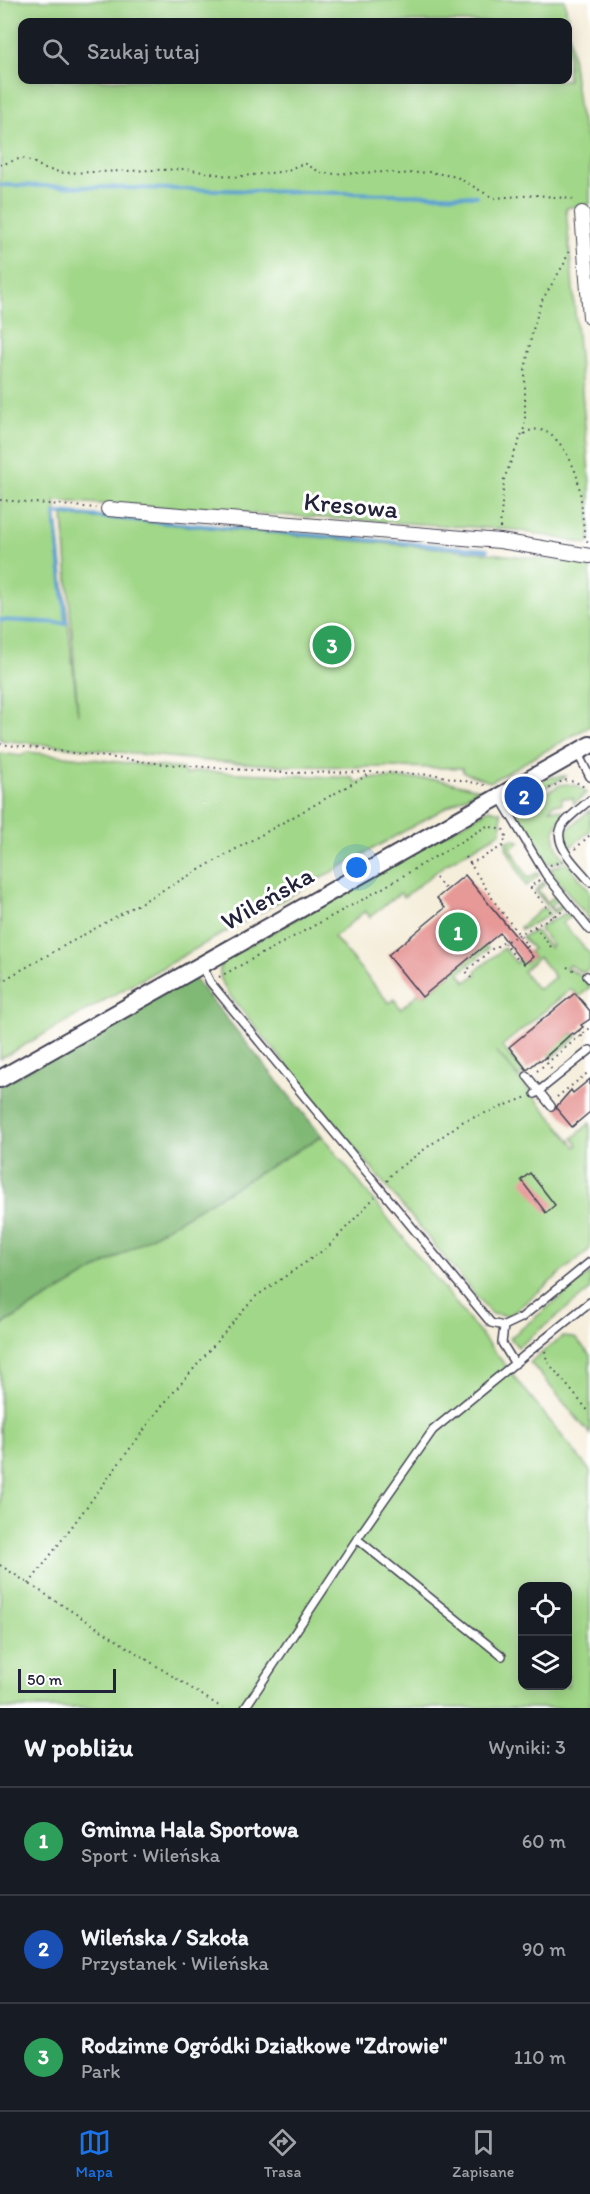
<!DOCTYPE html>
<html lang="pl">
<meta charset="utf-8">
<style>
:root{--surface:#171b24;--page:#242831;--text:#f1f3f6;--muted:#9ea1a6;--line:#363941;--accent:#1a73e8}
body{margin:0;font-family:Itim,sans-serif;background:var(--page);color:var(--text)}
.controls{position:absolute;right:18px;bottom:18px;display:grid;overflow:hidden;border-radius:12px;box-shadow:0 3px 15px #0003}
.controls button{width:54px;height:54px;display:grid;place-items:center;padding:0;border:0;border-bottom:2px solid var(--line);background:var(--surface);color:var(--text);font:30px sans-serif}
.scale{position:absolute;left:18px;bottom:15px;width:98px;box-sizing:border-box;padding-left:6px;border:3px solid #22223b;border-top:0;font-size:16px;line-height:21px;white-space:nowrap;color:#22223b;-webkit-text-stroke:4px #fff;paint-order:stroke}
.you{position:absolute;left:357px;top:868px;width:21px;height:21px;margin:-15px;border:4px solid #fff;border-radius:50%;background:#1a73e8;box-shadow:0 0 0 9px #1a73e833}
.badge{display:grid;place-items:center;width:39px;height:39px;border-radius:50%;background:var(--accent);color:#fff;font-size:20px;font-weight:700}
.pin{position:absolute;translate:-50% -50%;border:3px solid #fff;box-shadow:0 2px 6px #0006}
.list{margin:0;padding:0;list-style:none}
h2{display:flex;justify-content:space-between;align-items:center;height:78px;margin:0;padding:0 24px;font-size:26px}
h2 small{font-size:20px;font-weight:400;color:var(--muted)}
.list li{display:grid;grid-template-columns:39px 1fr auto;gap:18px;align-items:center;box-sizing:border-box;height:108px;padding:0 24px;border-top:2px solid var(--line)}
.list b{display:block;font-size:22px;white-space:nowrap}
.list p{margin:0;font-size:20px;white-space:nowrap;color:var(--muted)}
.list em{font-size:20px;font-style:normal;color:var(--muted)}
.icon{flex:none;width:33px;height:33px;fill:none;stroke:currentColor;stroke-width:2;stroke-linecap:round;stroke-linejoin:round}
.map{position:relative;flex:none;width:590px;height:1708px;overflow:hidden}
.search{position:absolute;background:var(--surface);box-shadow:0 3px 15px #0003;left:18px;right:18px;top:18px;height:66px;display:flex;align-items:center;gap:15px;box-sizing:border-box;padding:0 21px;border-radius:12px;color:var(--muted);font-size:22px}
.sheet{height:402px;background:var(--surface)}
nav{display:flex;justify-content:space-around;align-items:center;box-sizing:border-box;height:84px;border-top:2px solid var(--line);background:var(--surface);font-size:16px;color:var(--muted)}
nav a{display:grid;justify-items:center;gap:3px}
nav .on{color:var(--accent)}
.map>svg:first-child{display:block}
</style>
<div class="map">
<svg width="590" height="1708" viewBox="0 0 590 1708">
<rect width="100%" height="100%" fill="#fff"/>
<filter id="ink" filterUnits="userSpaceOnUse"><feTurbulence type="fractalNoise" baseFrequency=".0167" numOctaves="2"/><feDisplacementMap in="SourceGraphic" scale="12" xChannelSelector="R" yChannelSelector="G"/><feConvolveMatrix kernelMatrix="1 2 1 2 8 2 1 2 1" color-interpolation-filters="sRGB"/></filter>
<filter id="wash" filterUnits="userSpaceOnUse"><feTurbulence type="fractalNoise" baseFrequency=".008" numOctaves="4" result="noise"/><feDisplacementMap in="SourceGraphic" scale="24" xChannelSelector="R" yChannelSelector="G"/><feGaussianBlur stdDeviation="1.35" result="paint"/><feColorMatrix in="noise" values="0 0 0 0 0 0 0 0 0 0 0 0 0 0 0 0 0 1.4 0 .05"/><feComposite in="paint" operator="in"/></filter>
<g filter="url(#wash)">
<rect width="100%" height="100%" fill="#f5eedb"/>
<path fill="#a1d788" stroke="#627c62" stroke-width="1.5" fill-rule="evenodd" d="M0 0H565L579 111 590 152V204L566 208 590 484V543L587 544 516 530 55 501 78 715 63 515 438 548 590 564V726L490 782 463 772 462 768 291 766 208 761 0 740ZM22 22H568V80H22Z
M27 752 183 769 186 775 196 771 353 778 356 783 368 778 436 779 479 789 0 1059V753L21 756Z
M567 776 533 794 529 787 550 777Z
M566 784 577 786 586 793 574 804 573 798H562V804H553L550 809 562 810 565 813C550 828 552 844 565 860L547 864 515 810 560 785Z
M489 809 501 812V832L446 864 404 897 400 893 370 917 365 911 334 937 389 1003 394 999 401 1009 419 993 423 997 485 945 488 949 459 973 466 982 477 974 476 971 504 948 516 963 521 959 525 963 533 957 529 952 533 949 522 937 535 931 550 948 552 946 541 931 540 927 564 914H569L571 917 562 923 590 954V968L584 973 569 965 566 968 581 975 590 987 579 997 571 989 502 1046 524 1073 519 1077 496 1051 576 1147 578 1145 573 1138 590 1123V1249L509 1316 491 1314 234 1001C225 988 214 975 223 960ZM539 957 555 977 538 990 523 971Z
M590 810V831L570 847 566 839 567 830Z
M513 839 520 842 511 848 528 878 537 873 539 875 526 886 506 847 508 846 505 842Z
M567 863 590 891V920L559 882 550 868Z
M543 882 545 884 538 890 547 902 555 896 558 900 550 906 553 910 562 904V906L561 909 554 913 535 891Z
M544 907 550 915 521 930 520 927Z
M572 1033 578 1036 551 1058 549 1052Z
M322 1136 590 1471V1708H0V1326ZM522 1586H568V1686H522Z
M590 1273V1290L518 1347 510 1338Z
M562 1337 575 1338 590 1355V1434L530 1362Z"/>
<path fill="#80b874" stroke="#516d58" stroke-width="1.5" d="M193 977 322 1136 0 1326V1086Z"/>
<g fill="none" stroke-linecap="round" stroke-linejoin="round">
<path stroke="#5da1d2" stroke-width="4" d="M0 185 477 196
M0 620 66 623 55 513 487 550"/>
</g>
<g id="blocks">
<path fill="#e79998" d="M465 875 533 957 524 964 500 933 422 997 388 955 445 908 437 898Z
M575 993 590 1011V1019L581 1025 583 1027 574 1034 572 1033 541 1061 539 1060 527 1070 509 1047Z
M590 1079V1112L572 1127 556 1108 557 1106 571 1090 573 1093Z
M530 1173 555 1205 546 1213 521 1180Z"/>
</g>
</g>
<g filter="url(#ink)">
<use href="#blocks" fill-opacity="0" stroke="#424153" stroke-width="1.5"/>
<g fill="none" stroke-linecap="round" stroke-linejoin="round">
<g stroke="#424153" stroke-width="10">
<path id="service" d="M577 752 590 777
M499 796 546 875 590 930
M590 800C582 807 572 814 565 822 547 841 578 867 590 882
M202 965 210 982 491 1323 504 1326 521 1318 590 1262
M587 976 590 979
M527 1076 551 1106
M535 1094 590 1050
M504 1326 502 1343 515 1364
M357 1539 502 1656
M245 1708 357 1539 433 1430 590 1302"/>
</g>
<g stroke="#424153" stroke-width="16">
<path id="minor" d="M582 213 590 317
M108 509 500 541 590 556"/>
</g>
<g stroke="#424153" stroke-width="20">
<path id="tertiary" d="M0 1079 590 745"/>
</g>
<path stroke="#424153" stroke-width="2" stroke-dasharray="1.5 4.5" stroke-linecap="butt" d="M0 165 22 158 33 162 45 169 64 173 185 169 234 177 288 171 298 165 306 164 323 174 387 172 399 174 430 172 457 177 493 198 537 195 572 199 576 203
M524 434C548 416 571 456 577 477 582 496 582 518 585 538L588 542
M0 500 96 508
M500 528 504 479 525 426V370L532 333 541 302 564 264 570 248
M0 744 164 764 288 773 373 772 437 775 489 786
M518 806 564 780 576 782 584 787 587 786
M575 849 590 835
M466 857 496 904 529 948 527 950
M470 864 503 846 506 836 503 829
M550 865 562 862
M436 878 446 890
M539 880 530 887 554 916
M535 927 551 947
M504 943 516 958 519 956
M567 967 578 972
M219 977 369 896 487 826 502 830
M471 978 466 971 492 949 563 911
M0 982 371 773
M579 1030 584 1041
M546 1057 547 1063 552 1070
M537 1071 590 1028
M557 1097 590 1071
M387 1181 392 1173 462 1122 527 1097
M545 1351 547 1361 590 1413
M0 1565 222 1708
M29 1584 161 1407 255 1297 328 1247 375 1197"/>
<use href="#service" stroke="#fff" stroke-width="7"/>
<use href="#minor" stroke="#fff" stroke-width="14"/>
<use href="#tertiary" stroke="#fff" stroke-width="16"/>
</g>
</g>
<g text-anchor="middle" stroke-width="6" stroke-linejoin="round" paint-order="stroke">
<g font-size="26" fill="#22223b" stroke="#fff">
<text transform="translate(351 505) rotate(5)" y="9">Kresowa</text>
<text transform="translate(267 898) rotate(-30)" y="9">Wileńska</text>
</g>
</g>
</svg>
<div class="controls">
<button><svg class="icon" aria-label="locate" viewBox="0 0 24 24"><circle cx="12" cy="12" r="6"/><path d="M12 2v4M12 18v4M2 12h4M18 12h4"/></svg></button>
<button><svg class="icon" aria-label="layers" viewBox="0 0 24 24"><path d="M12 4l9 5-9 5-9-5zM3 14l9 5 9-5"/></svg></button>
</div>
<div class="scale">50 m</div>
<div class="you"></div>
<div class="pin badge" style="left:458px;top:932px;background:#2e9e5b">1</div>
<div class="pin badge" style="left:524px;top:796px;background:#1a4fb4">2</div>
<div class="pin badge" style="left:332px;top:645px;background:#2e9e5b">3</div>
<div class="search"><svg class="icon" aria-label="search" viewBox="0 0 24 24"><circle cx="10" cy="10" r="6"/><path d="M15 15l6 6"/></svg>Szukaj tutaj</div>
</div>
<section class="sheet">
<h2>W pobliżu<small>Wyniki: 3</small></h2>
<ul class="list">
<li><span class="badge" style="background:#2e9e5b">1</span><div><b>Gminna Hala Sportowa</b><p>Sport · Wileńska</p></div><em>60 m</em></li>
<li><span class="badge" style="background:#1a4fb4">2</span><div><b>Wileńska / Szkoła</b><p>Przystanek · Wileńska</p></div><em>90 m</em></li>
<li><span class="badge" style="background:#2e9e5b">3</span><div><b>Rodzinne Ogródki Działkowe &quot;Zdrowie&quot;</b><p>Park</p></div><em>110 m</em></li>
</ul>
</section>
<nav>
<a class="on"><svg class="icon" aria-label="map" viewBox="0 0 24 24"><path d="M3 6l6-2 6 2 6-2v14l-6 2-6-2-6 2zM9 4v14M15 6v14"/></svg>Mapa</a>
<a><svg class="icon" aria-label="directions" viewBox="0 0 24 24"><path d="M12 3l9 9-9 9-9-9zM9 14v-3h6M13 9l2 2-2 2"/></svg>Trasa</a>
<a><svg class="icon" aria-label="saved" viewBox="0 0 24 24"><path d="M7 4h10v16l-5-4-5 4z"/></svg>Zapisane</a>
</nav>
